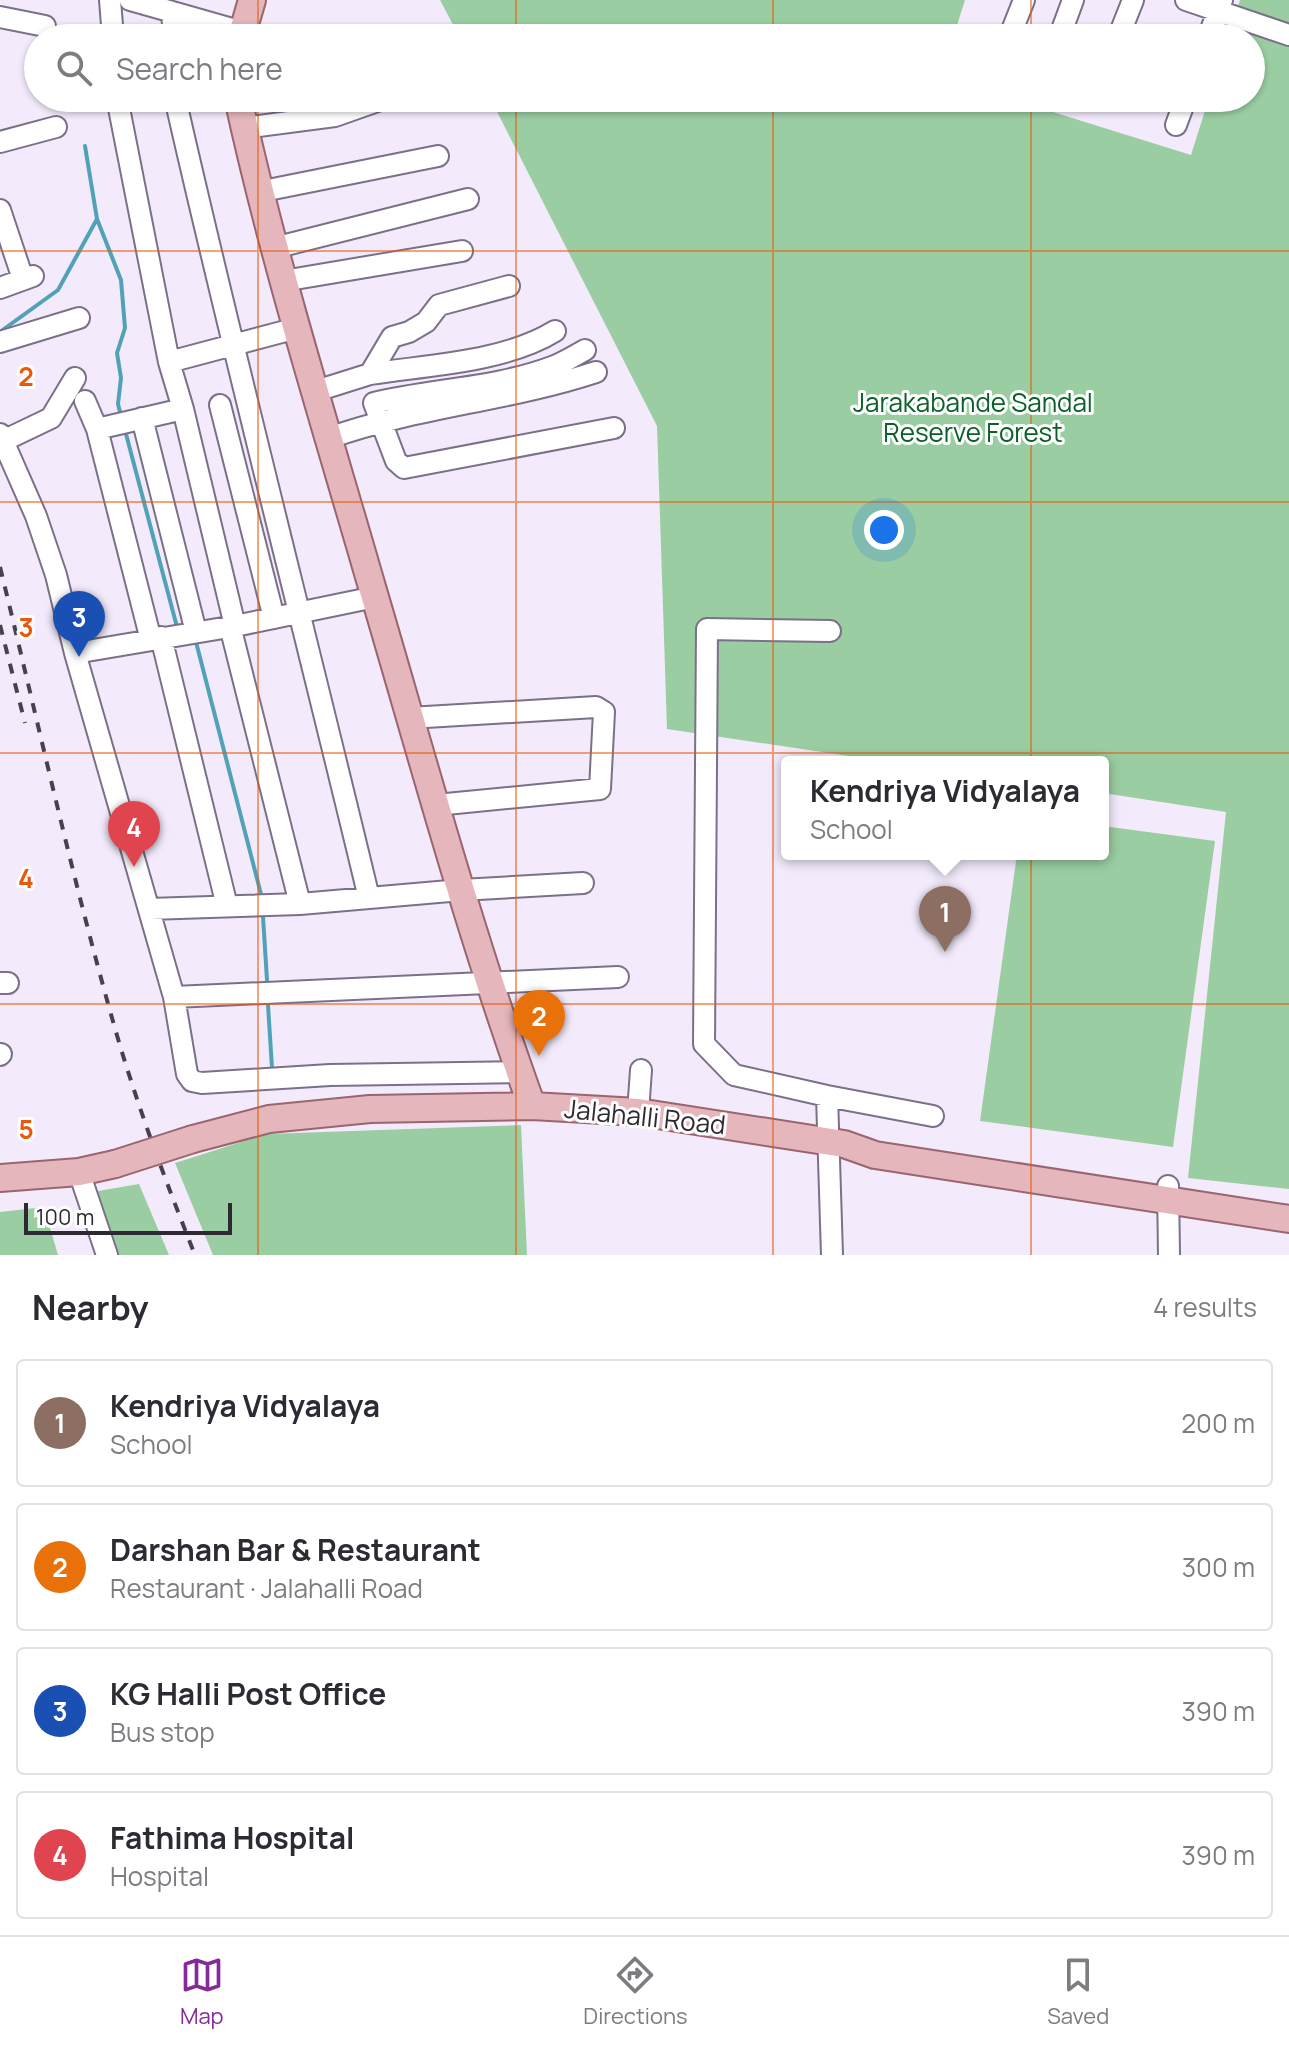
<!DOCTYPE html>
<meta charset="utf-8">
<style>
:root{--surface:#fff;--page:#f7f7f7;--text:#2b2b33;--muted:#7c7c81;--line:#e1e1e2;--accent:#842b99}
body{margin:0;font-family:Manrope,sans-serif;background:var(--page);color:var(--text)}
.scale{position:absolute;left:24px;bottom:20px;width:208px;box-sizing:border-box;padding-left:8px;border:4px solid #2d2832;border-top:0;font-size:22px;line-height:28px;white-space:nowrap;color:#2d2832;-webkit-text-stroke:6px #fdfdfd;paint-order:stroke}
.you{position:absolute;left:884px;top:530px;width:28px;height:28px;margin:-20px;border:6px solid #fff;border-radius:50%;background:#1a73e8;box-shadow:0 0 0 12px #1a73e833}
.badge{display:grid;place-items:center;width:52px;height:52px;border-radius:50%;background:var(--accent);color:#fff;font-size:26px;font-weight:700}
.pin{position:absolute;translate:-50% -66px;filter:drop-shadow(0 2px 4px #0008)}
.pin::after{content:'';position:absolute;top:42px;width:28px;height:24px;background:inherit;clip-path:polygon(0 0,100% 0,50% 100%)}
.popup{position:absolute;left:781px;top:756px;width:328px;height:104px;box-sizing:border-box;display:grid;place-content:center;border-radius:8px;background:var(--surface);filter:drop-shadow(0 2px 6px #0005);font-size:26px;white-space:nowrap;color:var(--muted)}
.popup b{font-size:30px;color:var(--text)}
.popup::after{content:'';position:absolute;left:50%;top:100%;margin-left:-16px;border:16px solid transparent;border-top-color:var(--surface)}
.list{margin:0;padding:0;list-style:none}
h2{display:flex;justify-content:space-between;align-items:center;height:104px;margin:0;padding:0 32px;font-size:34px}
h2 small{font-size:26px;font-weight:400;color:var(--muted)}
.list li{display:grid;grid-template-columns:52px 1fr auto;gap:24px;align-items:center;box-sizing:border-box;height:128px;margin:0 16px 16px;padding:0 16px;border:2px solid var(--line);border-radius:8px}
.list b{display:block;font-size:30px;white-space:nowrap}
.list p{margin:0;font-size:26px;white-space:nowrap;color:var(--muted)}
.list em{font-size:26px;font-style:normal;color:var(--muted)}
.icon{flex:none;width:44px;height:44px;fill:none;stroke:currentColor;stroke-width:2;stroke-linecap:round;stroke-linejoin:round}
.map{position:relative;flex:none;width:1289px;height:1255px;overflow:hidden}
.search{position:absolute;background:var(--surface);box-shadow:0 2px 6px #0004;left:24px;right:24px;top:24px;height:88px;display:flex;align-items:center;gap:20px;box-sizing:border-box;padding:0 28px;border-radius:44px;color:var(--muted);font-size:30px}
.sheet{height:680px;background:var(--surface)}
nav{display:flex;justify-content:space-around;align-items:center;box-sizing:border-box;height:112px;border-top:2px solid var(--line);background:var(--surface);font-size:22px;color:var(--muted)}
nav a{display:grid;justify-items:center;gap:4px}
nav .on{color:var(--accent)}
.map>svg:first-child{display:block}
</style>
<div class="map">
<svg width="1289" height="1255" viewBox="0 0 1289 1255">
<rect width="100%" height="100%" fill="#f3ebfc"/>
<path fill="#9acea2" d="M440 0H965L953 38H460Z
M1240 0H1289V1189L1188 1178 1226 812 1103 793V762H889L667 729 657 426 490 98H1008L1191 155 1209 98H1251V38H1228Z
M1103 826 1215 841 1173 1147 980 1121 1017 854H1103Z
M521 1125 527 1255H213L175 1163 266 1134Z
M139 1184 169 1255H118L98 1191Z
M44 1207 58 1255H0V1212Z"/>
<g fill="none" stroke-linecap="round" stroke-linejoin="round">
<path stroke="#51a2b9" stroke-width="4" d="M85 146 97 219 121 280 125 328 117 353 121 378 118 404 120 412
M0 332 58 290 97 219
M126 434 177 627
M196 642 262 898
M263 917 267 980
M268 1005 272 1068"/>
<g stroke="#7c7089" stroke-width="24">
<path id="minor" d="M110 0 113 38
M130 0 243 32
M1186 0 1289 35
M172 12 174 38
M0 17 45 26
M1009 38 1024 0
M1059 38 1073 0
M1118 38 1133 0
M1208 38 1222 0
M177 98 178 111C238 374 306 635 369 898
M1176 125 1186 98
M244 128 335 116 386 98
M0 142 56 127
M258 192 438 156
M0 210 23 279
M274 248 468 199
M283 281 462 251
M0 288 33 276
M0 342 79 318
M585 350C574 356 563 363 552 367 496 388 432 389 374 403L396 461 404 468 614 428
M169 362 297 328
M370 374C428 365 505 362 555 331
M316 391 370 374 392 337 409 332 426 322 439 305 509 286
M85 401 97 429 151 640
M220 405 274 618
M183 409 235 626
M142 418 196 632
M97 429 183 409 169 362 117 98
M0 434 36 516 56 575 75 653 174 997 187 1074 192 1081 202 1083 330 1075 520 1072
M329 438C416 407 508 401 596 372
M3 441 51 418 75 378
M230 626 300 904
M830 631 707 629 704 1044 734 1075 827 1096 933 1116
M161 637 227 906
M75 653 235 626 375 597
M409 718 596 707 604 712 600 789 436 805
M149 909 300 904 461 890 583 883
M0 983H8
M174 997 618 977
M0 1055 1 1054
M827 1096 832 1255
M638 1112 641 1070
M79 1172 107 1255
M1168 1186 1169 1255"/>
</g>
<g stroke="#99656e" stroke-width="30">
<path id="major" d="M241 38 252 0
M238 98C274 263 325 424 372 587 423 760 470 935 532 1106
M193 1139 269 1119 370 1109 532 1106 638 1112 844 1144 875 1155 1289 1219
M0 1178 79 1172 115 1164"/>
</g>
<use href="#minor" stroke="#fff" stroke-width="20"/>
<use href="#major" stroke="#e5b6bb" stroke-width="26"/>
<path stroke="#47414c" stroke-width="4" stroke-dasharray="10 10" stroke-linecap="butt" d="M0 567C38 722 72 878 116 1032 138 1108 166 1182 195 1255
M0 625 25 723"/>
<g stroke="#99656e" stroke-width="30" stroke-linecap="butt">
<path id="major-bridge" d="M115 1164 193 1139"/>
</g>
<use href="#major-bridge" stroke="#e5b6bb" stroke-width="26"/>
</g>
<path fill="none" stroke="#e8590c" stroke-width="2" stroke-opacity="0.55" d="M258 0V38M516 0V38M773 0V38M1031 0V38M258 98V1255M516 98V1255M773 98V1255M1031 98V1255M0 251H1289M0 502H1289M0 753H1289M0 1004H1289"/>
<g text-anchor="middle" stroke-width="6" stroke-linejoin="round" paint-order="stroke">
<g font-size="26" fill="#0b6029" stroke="#fdfdfd">
<text x="973" y="412">Jarakabande Sandal<tspan x="973" dy="30">Reserve Forest</tspan></text>
</g>
<g font-size="26" fill="#2d2832" stroke="#fdfdfd">
<text transform="translate(645 1117) rotate(6)" y="9">Jalahalli Road</text>
</g>
</g>
<g font-size="26" text-anchor="middle" font-weight="bold" fill="#e8590c" stroke="#fdfdfd" stroke-width="6" stroke-linejoin="round" paint-order="stroke">
<text x="26" y="386">2</text>
<text x="26" y="637">3</text>
<text x="26" y="888">4</text>
<text x="26" y="1139">5</text>
</g>
</svg>
<div class="scale">100 m</div>
<div class="you"></div>
<div class="pin badge" style="left:945px;top:952px;background:#8d6e63">1</div>
<div class="popup"><b>Kendriya Vidyalaya</b>School</div>
<div class="pin badge" style="left:539px;top:1056px;background:#e8710a">2</div>
<div class="pin badge" style="left:79px;top:657px;background:#1a4fb4">3</div>
<div class="pin badge" style="left:134px;top:867px;background:#e0444e">4</div>
<div class="search"><svg class="icon" aria-label="search" viewBox="0 0 24 24"><circle cx="10" cy="10" r="6"/><path d="M15 15l6 6"/></svg>Search here</div>
</div>
<section class="sheet">
<h2>Nearby<small>4 results</small></h2>
<ul class="list">
<li><span class="badge" style="background:#8d6e63">1</span><div><b>Kendriya Vidyalaya</b><p>School</p></div><em>200 m</em></li>
<li><span class="badge" style="background:#e8710a">2</span><div><b>Darshan Bar &amp; Restaurant</b><p>Restaurant · Jalahalli Road</p></div><em>300 m</em></li>
<li><span class="badge" style="background:#1a4fb4">3</span><div><b>KG Halli Post Office</b><p>Bus stop</p></div><em>390 m</em></li>
<li><span class="badge" style="background:#e0444e">4</span><div><b>Fathima Hospital</b><p>Hospital</p></div><em>390 m</em></li>
</ul>
</section>
<nav>
<a class="on"><svg class="icon" aria-label="map" viewBox="0 0 24 24"><path d="M3 6l6-2 6 2 6-2v14l-6 2-6-2-6 2zM9 4v14M15 6v14"/></svg>Map</a>
<a><svg class="icon" aria-label="directions" viewBox="0 0 24 24"><path d="M12 3l9 9-9 9-9-9zM9 14v-3h6M13 9l2 2-2 2"/></svg>Directions</a>
<a><svg class="icon" aria-label="saved" viewBox="0 0 24 24"><path d="M7 4h10v16l-5-4-5 4z"/></svg>Saved</a>
</nav>
